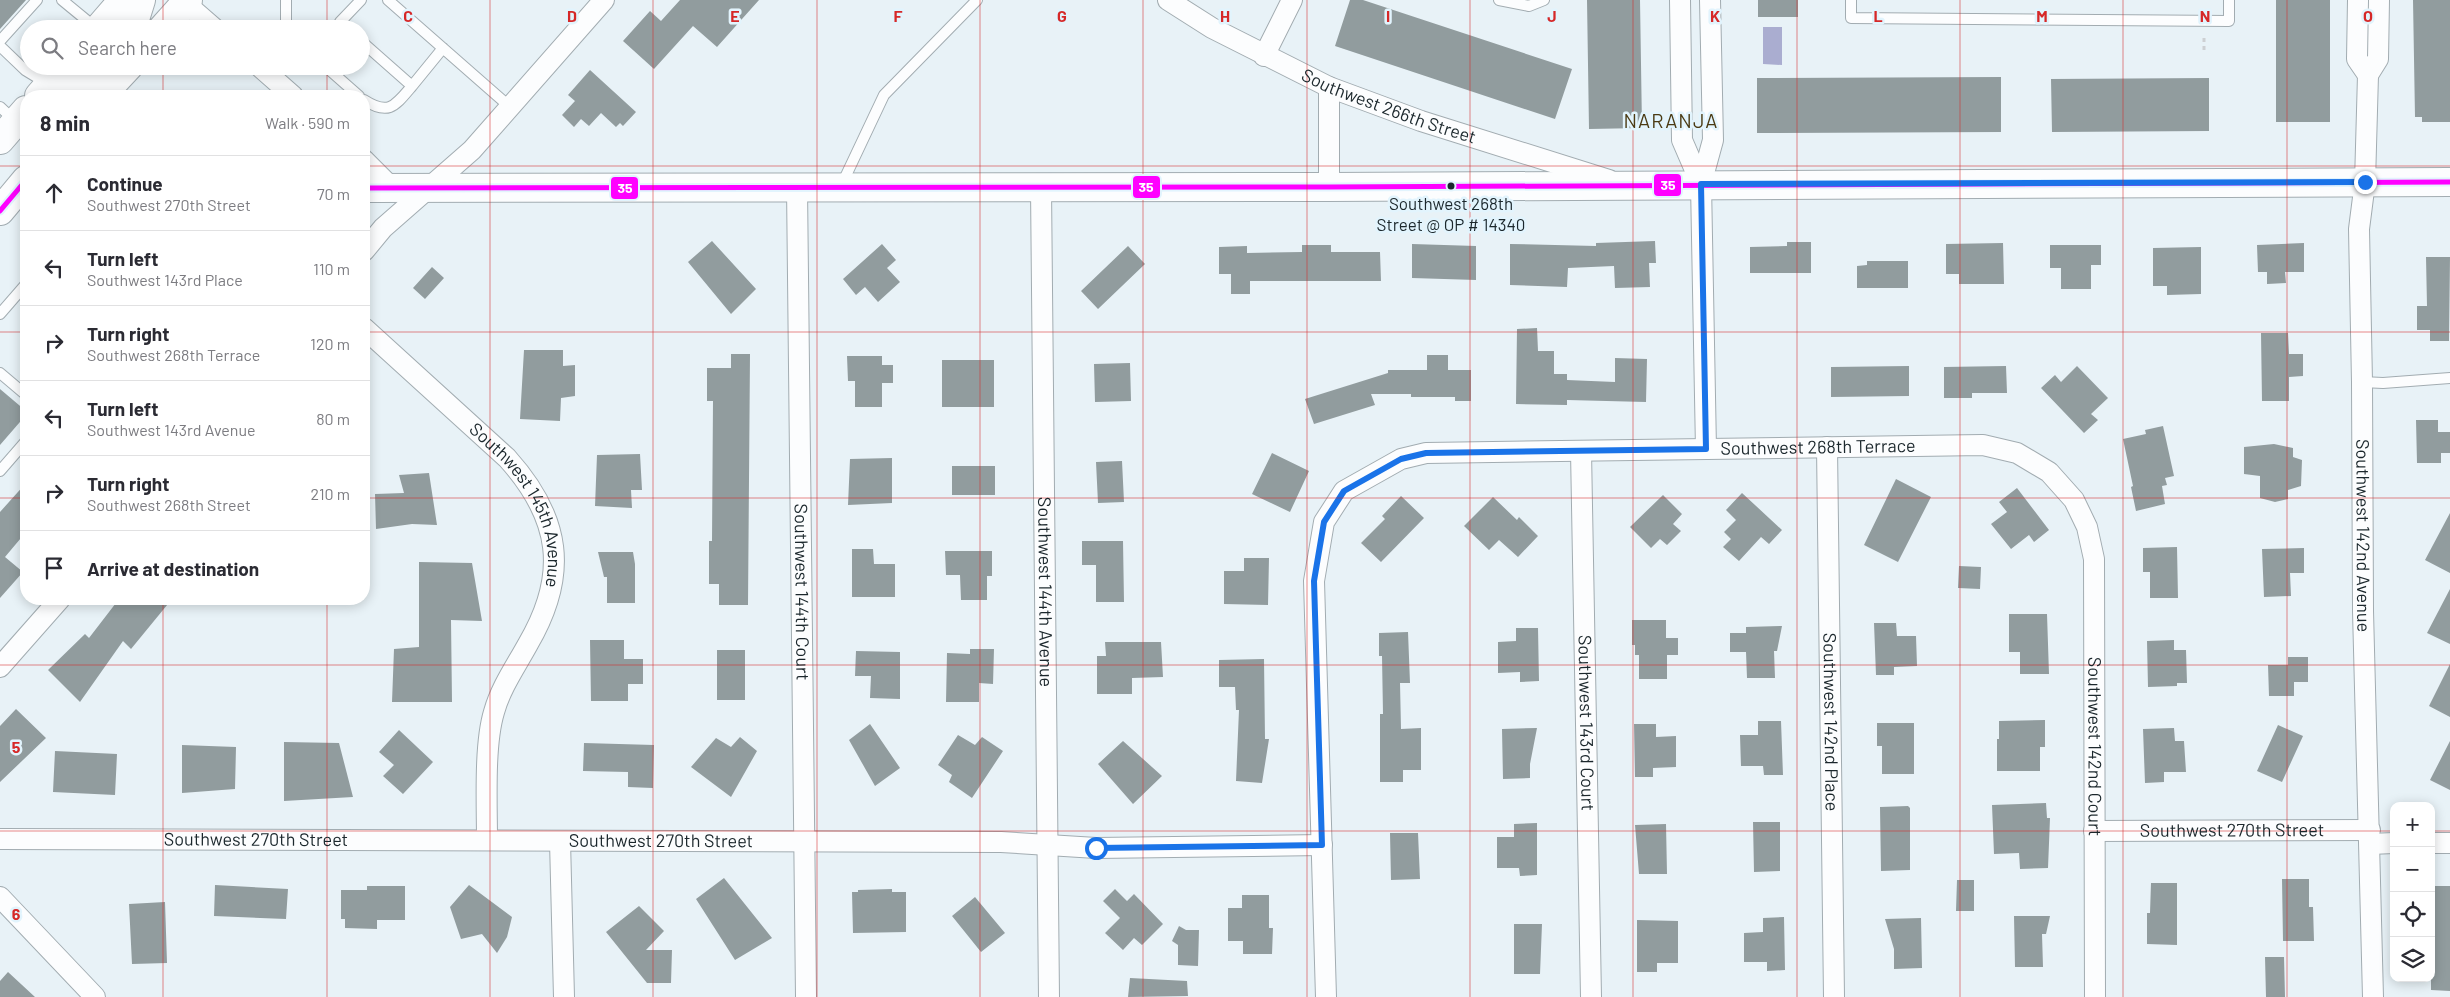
<!DOCTYPE html>
<meta charset="utf-8">
<style>
:root{--surface:#fff;--page:#f2f2f3;--text:#2b2b33;--muted:#7c7c81;--line:#e1e1e2}
body{margin:0;font-family:Barlow,sans-serif;background:var(--page);color:var(--text)}
.controls{position:absolute;right:15px;bottom:15px;display:grid;overflow:hidden;border-radius:10px;box-shadow:0 2px 12px #0003}
.controls button{width:45px;height:45px;display:grid;place-items:center;padding:0;border:0;border-bottom:1px solid var(--line);background:var(--surface);color:var(--text);font:25px sans-serif}
.stop{position:absolute;width:15px;height:15px;margin:-11px;border:4px solid #1a73e8;border-radius:50%;background:#fff}
.stop.end{background:#1a73e8;border-color:#fff;box-shadow:0 1px 5px #0008}
.list{margin:0;padding:0;list-style:none}
h2{display:flex;justify-content:space-between;align-items:center;height:65px;margin:0;padding:0 20px;font-size:21px}
h2 small{font-size:16px;font-weight:400;color:var(--muted)}
.list li{display:grid;grid-template-columns:32px 1fr auto;gap:15px;align-items:center;box-sizing:border-box;height:75px;padding:0 20px;border-top:1px solid var(--line)}
.list b{display:block;font-size:19px;white-space:nowrap}
.list p{margin:0;font-size:16px;white-space:nowrap;color:var(--muted)}
.list em{font-size:16px;font-style:normal;color:var(--muted)}
.icon{flex:none;width:28px;height:28px;fill:none;stroke:currentColor;stroke-width:2;stroke-linecap:round;stroke-linejoin:round}
.map{position:relative;flex:none;width:2450px;height:997px;overflow:hidden}
.search{position:absolute;background:var(--surface);box-shadow:0 2px 12px #0003;left:20px;top:20px;width:350px;height:55px;display:flex;align-items:center;gap:12px;box-sizing:border-box;padding:0 18px;border-radius:28px;color:var(--muted);font-size:19px}
.panel{position:absolute;background:var(--surface);box-shadow:0 2px 12px #0003;left:20px;top:90px;width:350px;height:515px;border-radius:20px}
.map>svg:first-child{display:block}
</style>
<div class="map">
<svg width="2450" height="997" viewBox="0 0 2450 997">
<rect width="100%" height="100%" fill="#e8f2f7"/>
<path fill="#aaadd0" d="M1763 27H1782V65L1763 64Z"/>
<path fill="#919c9e" d="M0 0H26L0 29Z
M680 0H759L717 47 693 26 654 69 623 41 650 11 661 21Z
M1350 0H1363L1572 69 1555 119 1335 46Z
M1587 0H1640L1642 128 1589 129Z
M1758 0H1798V17H1758Z
M2276 0H2330V122H2276Z
M2413 0H2450V122H2422V117H2415Z
M590 70 636 112 623 126 620 123 616 127 601 113 589 126 581 119 574 127 562 115 575 101 568 95Z
M2001 77V132L1757 133V78Z
M2209 78V131L2052 132 2051 79Z
M712 241 756 289 731 314 688 262Z
M1655 241 1656 263H1649L1650 287 1615 288 1614 266 1568 268 1567 287 1510 285V244L1596 246V243Z
M1787 242H1811V273H1750V247L1787 246Z
M2003 243 2004 284H1959V274H1946V244Z
M2304 243V272H2285L2286 283 2267 284V272H2258L2257 245Z
M882 244 896 260 887 268 900 282 878 302 865 287 856 295 843 279Z
M1412 244 1476 246V280L1412 278Z
M1302 245H1331V252H1380L1381 281H1250V294H1231V274H1219V247L1247 246V253L1302 252Z
M2050 245H2101V265H2091V289H2061V268H2050Z
M1128 246 1145 264 1098 309 1081 291Z
M2201 247V294L2167 295V286H2153V248Z
M2426 257H2450L2449 341H2430V330H2417V306H2427Z
M1867 261H1908V288H1857V266L1867 265Z
M432 267 444 278 425 299 413 288Z
M1537 328 1538 351H1554V374H1567V380L1615 382V358L1647 359 1646 402 1567 400V405L1516 404 1517 329Z
M2261 333H2288L2289 354H2303V376L2289 377V401H2262Z
M524 350H563V366L575 365V396L561 398 560 421 520 419Z
M731 354H750L748 605H719V584H709V541H712L713 401H707V368H731Z
M1427 355H1448V370H1471V401H1455V397H1411V394H1371L1375 405 1314 424 1305 399 1388 373V370H1427Z
M847 356H882V365H893V383H882V407H855V381H848Z
M942 360H994V407H942Z
M1130 363 1131 401 1095 402 1094 364Z
M1909 366V396L1831 397V367Z
M2006 366 2007 393H1972V398H1944V367Z
M2077 366 2108 398 2091 414 2098 420 2084 433 2041 388 2055 375 2061 382Z
M0 389 26 411V415L0 445Z
M2416 420H2438V432H2450V453H2441V463H2417Z
M2163 426 2174 476 2165 478 2167 485 2162 486 2165 504 2136 511 2131 487 2133 486 2123 439 2146 434 2145 430Z
M2274 444 2293 448V457L2302 460 2301 486 2288 490V499L2275 502 2260 498V476L2244 474V447Z
M1272 453 1309 471 1290 512 1252 494Z
M640 454 642 490H631L632 508 595 506 597 455Z
M892 458V503L848 505 850 459Z
M1122 461 1124 502 1098 503 1096 462Z
M952 466H995V495H952Z
M429 473 437 525 412 524 376 529 375 494 404 493 399 475Z
M1896 479 1931 497 1898 562 1864 545Z
M26 483V532L5 557 23 572 0 598V512Z
M2017 488 2049 530 2034 542 2029 535 2011 549 1991 524 2007 512 1999 502Z
M1742 493 1782 530 1769 544 1761 537 1739 561 1723 547 1731 539 1724 532 1736 520 1726 510Z
M1663 495 1682 514 1673 524 1681 531 1667 545 1660 539 1651 548 1630 527Z
M1401 496 1424 518 1381 562 1361 543 1385 519 1382 516Z
M1493 497 1517 520 1519 517 1538 536 1518 557 1499 540 1489 550 1464 526Z
M2450 513V573L2425 560Z
M1082 541H1123L1124 602H1096V565H1082Z
M2177 547 2178 598H2150V572H2143V548Z
M2304 548V573H2290L2291 596 2264 597 2262 549Z
M852 549H873L874 564H895V597H852Z
M945 551H992V576H987V600H961L960 575H946Z
M598 552H633L635 564V603H607V577H604Z
M1244 558H1269L1268 605 1224 604V571H1244Z
M419 562 472 563 482 621 451 620 452 702H392L394 649 419 647Z
M1959 566 1981 567 1980 589 1958 588Z
M2450 589V644L2427 633Z
M119 599H172L131 649 123 641 80 702 48 670 85 634 89 638Z
M2009 614H2047L2049 674H2020V652H2009Z
M1632 620H1666V638H1678V655H1667V679H1639V655H1635V645H1632Z
M1874 623H1896L1897 636H1916L1917 666 1894 667V675H1876Z
M1782 626 1777 651H1774L1775 678H1747L1746 652H1730V633H1746V627Z
M1516 628H1538L1539 681 1520 682V672L1498 673V642L1516 641Z
M1408 632 1410 683H1400L1401 729 1421 728V770H1403V782H1380V714H1383L1382 656H1379V633Z
M590 640H624V659H643V684H628V701H591Z
M2174 640V650H2186L2187 683H2177V686L2148 687 2147 641Z
M1105 642H1161L1163 677 1132 678V694H1097V656H1106Z
M970 649H994L993 684 979 683V702H946L947 653 970 654Z
M717 650H745V700H717Z
M856 651 900 652V699L870 698 871 676H855Z
M2288 657H2308V682H2294V696H2269L2268 665H2288Z
M1264 659 1265 739H1269L1262 783 1236 781 1239 710H1236L1235 687H1219V660Z
M2450 664V717L2429 706Z
M16 709 46 738 0 782V726Z
M2045 720V747H2040V771H1997V739H1999V721Z
M1758 721H1781L1783 775H1764L1763 766H1741L1740 735H1758Z
M1877 723H1914V774H1882V746H1877Z
M870 724 900 768 875 786 849 740Z
M1634 724H1656V737L1676 736V767L1653 768V777H1635Z
M2278 725 2303 736 2282 782 2257 771Z
M1537 728 1530 764V778L1503 779 1502 729Z
M2174 728 2175 741H2184L2186 772H2164V782L2145 783 2143 729Z
M399 730 433 762 403 794 383 776 394 765 379 752Z
M958 735 975 745 982 737 1003 751 972 798 949 782 952 775 938 765Z
M740 737 757 751 731 797 691 767 716 738 731 747Z
M1123 741 1162 776 1133 804 1098 764Z
M2450 741V790L2430 780Z
M284 742 339 743 353 797 284 801Z
M584 743 654 745 653 788 628 787V772L583 771Z
M182 745 236 747 235 789 182 793Z
M55 751 117 754 115 795 53 792Z
M2046 803 2047 818H2050L2048 868 2020 869 2019 853 1994 854 1992 805Z
M1908 806 1910 808V870L1881 871 1880 807Z
M1753 822H1780V871L1754 872Z
M1537 823V875L1520 876 1519 868H1497V837H1514V824Z
M1666 824 1667 874H1639L1635 825Z
M1390 833H1418L1420 879 1391 880Z
M724 878 772 938 735 960 696 899Z
M2282 879H2309V907H2313L2314 941H2283Z
M1957 880H1974V911H1956Z
M2151 883H2177V945L2147 944V913H2150Z
M215 885 288 889 286 919 214 916Z
M469 885 512 917 507 937 497 953 482 934 461 939 450 907Z
M367 886H405V920H377V929L345 928V919H341V890H367Z
M2431 886H2450V991L2431 990Z
M892 889V892H906V932L853 933 852 892H858V890Z
M1115 889 1127 901 1134 894 1163 924 1142 945 1134 938 1123 950 1105 933 1120 918 1103 901Z
M1242 895H1269V928H1273L1272 954H1243V941H1228V908H1242Z
M975 897 1005 933 981 952 952 916Z
M165 902 167 963 132 964 129 904Z
M639 906 664 931 646 950H672L671 983H647L606 932Z
M2014 916H2050L2046 934H2042L2043 967H2015Z
M1784 917 1785 970 1767 971V962H1744V933L1763 932V918Z
M1921 918 1922 968 1894 969V949L1885 919Z
M1637 920 1678 921V963H1657V972H1637Z
M1514 924H1542L1540 974H1514Z
M1179 926 1186 930H1199L1198 966 1178 965V945L1172 941Z
M2265 957H2284L2285 997H2266Z
M8 972 35 997H0V981Z
M1130 978 1187 981 1188 996 1128 997Z"/>
<g fill="none" stroke-linecap="round" stroke-linejoin="round">
<g stroke="#a2acb1" stroke-width="12">
<path id="service" d="M62 0 96 28
M388 0 510 107
M1499 0 1529 6 1544 0
M1851 0V18L2229 21V0
M286 29V0
M348 29 340 22 361 0
M0 41 37 0
M361 41 412 86 443 48
M0 46 25 70 48 84
M325 66 359 96
M364 100C389 116 395 106 412 86
M0 107 15 121
M841 186 884 95 977 0
M0 314 26 284
M0 373 26 395
M2362 382 2383 383 2450 378
M0 471 26 441"/>
</g>
<g stroke="#a2acb1" stroke-width="22">
<g id="minor">
<path id="s1" d="M1168 0 1212 28 1329 87 1421 121 1609 180"/>
<path d="M1680 0 1682 140 1701 184"/>
<path d="M2358 0 2357 59 2368 75 2378 59 2379 0"/>
<path d="M185 3 215 29"/>
<path d="M1264 56 1292 0"/>
<path d="M259 66 293 96"/>
<path id="s2" d="M2368 75 2365 182 2359 229 2362 382 2363 611 2373 997"/>
<path d="M364 160 392 188"/>
<path id="s3" d="M797 187 806 997"/>
<path d="M1329 187V87"/>
<path id="s4" d="M1041 188 1049 997"/>
<path d="M364 251 383 228 472 150 604 0"/>
<path id="s5" d="M364 328 507 458C561 518 569 574 528 644 516 666 501 687 494 712 484 745 487 804 487 840"/>
<path id="s6" d="M1827 447 1834 997"/>
<path d="M1706 449 1701 184 1713 140 1710 0"/>
<path id="s7" d="M1581 451 1591 997"/>
<path d="M0 667 60 599"/>
<path id="s8" d="M2094 831 2370 830"/>
<path id="s9" d="M0 839 1001 842 1096 848 1322 845"/>
<path d="M560 841 564 997"/>
<path d="M2431 843H2450"/>
<path d="M2370 844 2394 843"/>
<path d="M0 897 95 997"/>
<path id="s10" d="M1326 997 1314 581 1324 522 1344 491 1401 459 1426 453 1983 445 2017 453 2049 472 2074 500 2087 527 2094 559 2095 997"/>
</g>
</g>
<g stroke="#a2acb1" stroke-width="30">
<path id="secondary" d="M364 188 1329 187 2450 182"/>
</g>
<g stroke="#a2acb1" stroke-width="30">
<path id="trunk" d="M98 29 123 0
M125 29 136 16 141 0
M162 29 188 0
M39 96 65 66
M65 96 92 66
M101 96 129 66
M0 140 26 110
M0 211 26 180"/>
</g>
<path stroke="#cdd0d3" stroke-width="3" stroke-dasharray="4 4" stroke-linecap="butt" d="M2204 50V36"/>
<use href="#service" stroke="#fcfdfe" stroke-width="10"/>
<use href="#minor" stroke="#fcfdfe" stroke-width="20"/>
<use href="#secondary" stroke="#fcfdfe" stroke-width="28"/>
<use href="#trunk" stroke="#fcfdfe" stroke-width="28"/>
<g stroke="#e2f4fd" stroke-width="9">
<path id="bus-1" d="M364 188 1329 187 2450 182
M0 211 26 180"/>
</g>
<use href="#bus-1" stroke="#f0f" stroke-width="5"/>
</g>
<g fill="none" stroke-linecap="round" stroke-linejoin="round">
<path stroke="#1a73e8" stroke-width="6" d="M1096 848 1322 845 1314 581 1324 522 1344 491 1401 459 1426 453 1706 449 1701 184 2365 182"/>
</g>
<path fill="none" stroke="#d62828" stroke-width="1" stroke-opacity="0.55" d="M163 0V29M327 0V29M490 0V997M653 0V997M817 0V997M980 0V997M1143 0V997M1307 0V997M1470 0V997M1633 0V997M1797 0V997M1960 0V997M2123 0V997M2287 0V997M163 66V96M327 66V96M0 166H26M364 166H2450M0 332H26M364 332H2450M0 498H26M364 498H2450M163 599V997M327 599V997M0 665H2450M0 831H2394M2431 831H2450"/>
<circle fill="#1b272c" stroke="#e2f4fd" stroke-width="2" cx="1451" cy="186" r="4.5"/>
<g text-anchor="middle" stroke-width="5" stroke-linejoin="round" paint-order="stroke">
<g font-size="17" fill="#1b272c" stroke="#e2f4fd">
<text x="1451" y="210">Southwest 268th<tspan x="1451" dy="21">Street @ OP # 14340</tspan></text>
</g>
<g font-size="18" fill="#1b272c" stroke="#e2f4fd">
<text dy="6" stroke="none"><textPath href="#s1" startOffset="246">Southwest 266th Street</textPath></text>
<text dy="6" stroke="none"><textPath href="#s10" startOffset="996">Southwest 268th Terrace</textPath></text>
<text dy="6" stroke="none"><textPath href="#s5" startOffset="241">Southwest 145th Avenue</textPath></text>
<text dy="6" stroke="none"><textPath href="#s2" startOffset="461">Southwest 142nd Avenue</textPath></text>
<text dy="6" stroke="none"><textPath href="#s3" startOffset="405">Southwest 144th Court</textPath></text>
<text dy="6" stroke="none"><textPath href="#s4" startOffset="404">Southwest 144th Avenue</textPath></text>
<text dy="6" stroke="none"><textPath href="#s6" startOffset="275">Southwest 142nd Place</textPath></text>
<text dy="6" stroke="none"><textPath href="#s7" startOffset="272">Southwest 143rd Court</textPath></text>
<text dy="6" stroke="none"><textPath href="#s10" startOffset="1521">Southwest 142nd Court</textPath></text>
<text dy="6" stroke="none"><textPath href="#s8" startOffset="138">Southwest 270th Street</textPath></text>
<text dy="6" stroke="none"><textPath href="#s9" startOffset="256">Southwest 270th Street</textPath></text>
<text dy="6" stroke="none"><textPath href="#s9" startOffset="661">Southwest 270th Street</textPath></text>
</g>
<g font-size="20" letter-spacing="1" fill="#4b3a13" stroke="#e2f4fd">
<text x="1671" y="128">NARANJA</text>
</g>
</g>
<g font-size="16" text-anchor="middle" font-weight="bold" fill="#d62828" stroke="#e2f4fd" stroke-width="5" stroke-linejoin="round" paint-order="stroke">
<text x="408" y="22">C</text>
<text x="572" y="22">D</text>
<text x="735" y="22">E</text>
<text x="898" y="22">F</text>
<text x="1062" y="22">G</text>
<text x="1225" y="22">H</text>
<text x="1388" y="22">I</text>
<text x="1552" y="22">J</text>
<text x="1715" y="22">K</text>
<text x="1878" y="22">L</text>
<text x="2042" y="22">M</text>
<text x="2205" y="22">N</text>
<text x="2368" y="22">O</text>
<text x="16" y="753">5</text>
<text x="16" y="920">6</text>
</g>
<g stroke="#e2f4fd" stroke-width="2">
<rect x="1653" y="173" width="29" height="24" rx="5" fill="#f0f"/>
<rect x="1132" y="175" width="29" height="24" rx="5" fill="#f0f"/>
<rect x="610" y="176" width="29" height="24" rx="5" fill="#f0f"/>
</g>
<g font-size="14" text-anchor="middle" font-weight="bold" fill="#fff">
<text x="1668" y="190">35</text>
<text x="1146" y="192">35</text>
<text x="625" y="193">35</text>
</g>
</svg>
<div class="controls">
<button>+</button>
<button>−</button>
<button><svg class="icon" aria-label="locate" viewBox="0 0 24 24"><circle cx="12" cy="12" r="6"/><path d="M12 2v4M12 18v4M2 12h4M18 12h4"/></svg></button>
<button><svg class="icon" aria-label="layers" viewBox="0 0 24 24"><path d="M12 4l9 5-9 5-9-5zM3 14l9 5 9-5"/></svg></button>
</div>
<div class="stop" style="left:1096px;top:848px"></div>
<div class="stop end" style="left:2365px;top:182px"></div>
<div class="search"><svg class="icon" aria-label="search" viewBox="0 0 24 24"><circle cx="10" cy="10" r="6"/><path d="M15 15l6 6"/></svg>Search here</div>
<section class="panel">
<h2>8 min<small>Walk · 590 m</small></h2>
<ul class="list">
<li><svg class="icon" aria-label="ahead" viewBox="0 0 24 24"><path d="M12 20V5M6 11l6-6 6 6"/></svg><div><b>Continue</b><p>Southwest 270th Street</p></div><em>70 m</em></li>
<li><svg class="icon" aria-label="left" viewBox="0 0 24 24"><path d="M17 20v-9H6M10 6l-5 5 5 5"/></svg><div><b>Turn left</b><p>Southwest 143rd Place</p></div><em>110 m</em></li>
<li><svg class="icon" aria-label="right" viewBox="0 0 24 24"><path d="M7 20v-9h11M14 6l5 5-5 5"/></svg><div><b>Turn right</b><p>Southwest 268th Terrace</p></div><em>120 m</em></li>
<li><svg class="icon" aria-label="left" viewBox="0 0 24 24"><path d="M17 20v-9H6M10 6l-5 5 5 5"/></svg><div><b>Turn left</b><p>Southwest 143rd Avenue</p></div><em>80 m</em></li>
<li><svg class="icon" aria-label="right" viewBox="0 0 24 24"><path d="M7 20v-9h11M14 6l5 5-5 5"/></svg><div><b>Turn right</b><p>Southwest 268th Street</p></div><em>210 m</em></li>
<li><svg class="icon" aria-label="arrive" viewBox="0 0 24 24"><path d="M6 21V4h12l-3 4 3 4H6"/></svg><div><b>Arrive at destination</b></div></li>
</ul>
</section>
</div>
